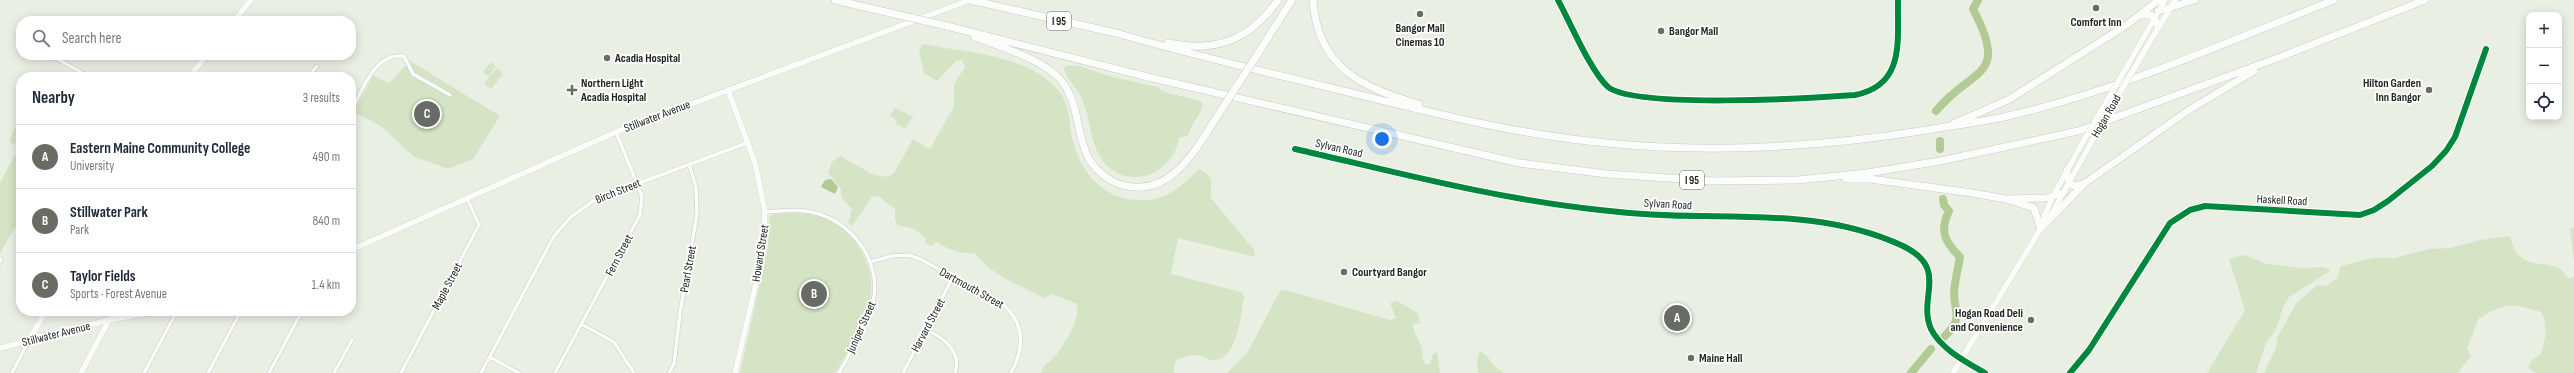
<!DOCTYPE html>
<meta charset="utf-8">
<style>
:root{--surface:#fff;--page:#f2f2f3;--text:#1f2937;--muted:#747a83;--line:#e0e1e3;--accent:#696c64}
body{margin:0;font-family:"Sofia Sans Condensed",sans-serif;background:var(--page);color:var(--text)}
.controls{position:absolute;right:12px;top:12px;display:grid;overflow:hidden;border-radius:8px;box-shadow:0 2px 10px #0003}
.controls button{width:36px;height:36px;display:grid;place-items:center;padding:0;border:0;border-bottom:1px solid var(--line);background:var(--surface);color:var(--text);font:20px sans-serif}
.you{position:absolute;left:1382px;top:139px;width:14px;height:14px;margin:-10px;border:3px solid #fff;border-radius:50%;background:#1a73e8;box-shadow:0 0 0 6px #1a73e833}
.badge{display:grid;place-items:center;width:26px;height:26px;border-radius:50%;background:var(--accent);color:#fff;font-size:13px;font-weight:700}
.pin{position:absolute;translate:-50% -50%;border:2px solid #fff;box-shadow:0 1px 4px #0006}
.list{margin:0;padding:0;list-style:none}
h2{display:flex;justify-content:space-between;align-items:center;height:52px;margin:0;padding:0 16px;font-size:17px}
h2 small{font-size:13px;font-weight:400;color:var(--muted)}
.list li{display:grid;grid-template-columns:26px 1fr auto;gap:12px;align-items:center;box-sizing:border-box;height:64px;padding:0 16px;border-top:1px solid var(--line)}
.list b{display:block;font-size:15px;white-space:nowrap}
.list p{margin:0;font-size:13px;white-space:nowrap;color:var(--muted)}
.list em{font-size:13px;font-style:normal;color:var(--muted)}
.icon{flex:none;width:22px;height:22px;fill:none;stroke:currentColor;stroke-width:2;stroke-linecap:round;stroke-linejoin:round}
.map{position:relative;flex:none;width:2574px;height:373px;overflow:hidden}
.search{position:absolute;background:var(--surface);box-shadow:0 2px 10px #0003;left:16px;top:16px;width:340px;height:44px;display:flex;align-items:center;gap:10px;box-sizing:border-box;padding:0 14px;border-radius:16px;color:var(--muted);font-size:15px}
.panel{position:absolute;background:var(--surface);box-shadow:0 2px 10px #0003;left:16px;top:72px;width:340px;height:244px;border-radius:16px}
.map>svg:first-child{display:block}
</style>
<div class="map">
<svg width="2574" height="373" viewBox="0 0 2574 373">
<rect width="100%" height="100%" fill="#eaefe4"/>
<path fill="#d5e4c4" d="M923 44C962 52 1017 54 1049 81 1072 100 1067 116 1073 141 1080 169 1099 194 1128 199 1161 205 1177 191 1199 169 1216 178 1210 180 1211 198L1254 250 1255 257 1178 238 1171 274 1241 292 1244 297C1240 315 1239 358 1214 360 1208 361 1203 355 1196 355 1191 354 1184 358 1178 359L1174 365V373H1041C1043 364 1050 363 1055 356 1065 344 1080 320 1077 304L1052 294 1044 298C1020 285 990 275 975 253 963 255 947 249 936 242L931 246 925 243 926 238C921 234 916 229 910 228 895 224 895 227 895 209L878 196 872 197 852 226 848 223 852 209 841 197V189L828 173 832 162 840 156 872 174 888 177 894 173 913 139 930 149 954 106V84L965 67 962 60H957L937 81 924 73 919 50Z
M410 61 500 116 473 159 448 169 413 156 382 127 354 112 373 75 389 83Z
M491 62 496 66 488 76 483 72Z
M1076 65 1113 77 1157 87 1164 92 1198 100 1203 104C1201 115 1192 121 1188 136L1180 137C1176 154 1166 168 1149 175 1140 178 1128 178 1119 174 1090 161 1093 127 1083 101 1078 89 1068 81 1064 70L1066 66Z
M497 68 503 74 491 89 484 83Z
M895 108 914 117 911 119 905 129 896 124 897 120 890 116Z
M21 113V216L0 254V183L19 147 9 142Z
M773 214C788 213 804 212 818 216 855 227 879 268 869 305 863 329 847 352 835 373H740L768 247 769 218Z
M2574 228V261L2570 229Z
M2509 236C2512 241 2513 248 2517 253 2529 271 2558 257 2568 278H2573L2574 275V373H2536L2528 368 2532 360 2541 354C2545 339 2549 326 2541 312 2508 303 2511 301 2479 318L2467 348 2471 356 2458 373H2264L2276 348 2277 338 2297 302 2318 285 2326 286 2337 278 2341 266 2373 258H2395L2429 249 2450 248 2481 240Z
M2245 255 2266 264 2301 268 2323 267 2331 270 2289 297 2284 305 2276 329 2266 343 2256 373H2207L2245 310 2229 259Z
M1286 290 1390 320 1396 318 1390 303 1397 301 1418 313 1420 324 1413 323C1413 334 1419 339 1422 348 1423 355 1421 358 1425 364H1430L1432 356 1437 351 1440 373H1227L1247 353 1280 291Z
M1480 351C1491 357 1493 368 1504 373H1478L1477 361Z"/>
<path fill="#b2cb94" d="M831 179 838 187 835 194 821 187 825 180Z"/>
<g fill="none" stroke-linecap="round" stroke-linejoin="round">
<path stroke="#b2cb94" stroke-width="8" d="M1936 111C1972 67 2010 79 1973 9L1978 0
M1940 141V149
M1943 199 1944 205 1949 211C1939 231 1945 242 1960 257 1958 269 1954 283 1954 295 1956 317 1962 319 1944 337
M1911 373 1931 349"/>
<g stroke="#c7cbc2" stroke-width="4.5">
<path id="street" d="M1558 0C1570 22 1591 72 1608 87 1636 109 1813 98 1855 95 1906 85 1897 40 1898 0
M50 55 90 77
M308 77 317 66
M351 111C363 90 374 52 404 56L413 74 450 95
M1295 149C1396 172 1496 199 1600 210 1634 214 1668 216 1702 216 1772 217 1838 216 1903 246 1950 269 1917 297 1931 329 1941 349 1966 362 1985 373
M765 212C781 211 796 209 811 212 850 219 883 261 873 302 867 327 851 350 839 373
M0 262 1 259
M870 262 892 256 908 255 920 259 1000 302C1025 321 1025 346 1011 373
M110 320 114 311
M581 324 614 342 634 373
M926 329C943 338 962 350 955 373
M490 357 519 373
M12 373 29 340
M144 373 177 311
M208 373 241 311
M269 373 302 311
M334 373 352 340
M401 373 479 225 467 198
M481 373 554 236 571 217 596 199 747 143
M555 373 640 215 642 196 616 132
M669 373 674 364 680 313 697 214 696 187 689 164
M903 373 953 277
M2070 373 2089 350 2170 223 2190 210 2205 206 2360 215 2374 210 2388 201 2432 166 2446 151 2455 137 2486 49"/>
</g>
<g stroke="#c7cbc2" stroke-width="6">
<path id="secondary" d="M234 21 251 0
M2139 60 2175 0
M2129 63 2165 0
M189 77 207 55
M728 90 755 163 765 212 763 253 735 373
M2040 226 2053 196 2080 147
M351 250 616 132 970 0
M29 340 46 311
M0 348 109 320 159 311
M81 373 109 320
M1953 373 2038 233 2047 222 2091 143"/>
</g>
<g stroke="#c7cbc2" stroke-width="8">
<path id="highway" d="M835 0 856 5
M970 0 1120 34
M1313 0C1317 67 1362 88 1419 104
M2158 11 2195 0
M2141 15H2151L2156 21 2158 27
M947 26 1148 77 1519 163 1607 174 1713 181 1798 180 1867 173 1940 161 2078 131 2275 59 2425 0
M1116 33C1192 55 1270 73 1348 92 1433 113 1519 135 1607 143 1715 154 1821 147 1927 130 1954 125 1982 122 2008 116 2121 90 2227 42 2334 0
M975 37C1002 48 1038 57 1059 78 1080 101 1075 131 1088 157 1095 170 1108 181 1122 185 1174 199 1198 144 1222 109
M1168 43C1216 53 1250 40 1278 0
M1257 55 1292 0
M1951 125 2008 100 2125 26 2159 0
M2067 170V178L2072 185 2077 186 2085 183 2189 110 2254 71
M1846 179H1870L1972 193 2006 199 2034 208 2040 227
M2008 199 2046 198 2063 193
M2047 222 2083 185"/>
</g>
<use href="#street" stroke="#fcfdfb" stroke-width="3.5"/>
<use href="#secondary" stroke="#fcfdfb" stroke-width="5.5"/>
<use href="#highway" stroke="#fcfdfb" stroke-width="7"/>
<g stroke="#c7cbc2" stroke-width="6" stroke-linecap="butt">
<path id="secondary-bridge" d="M2091 143 2139 60
M2080 147 2129 63"/>
</g>
<g stroke="#c7cbc2" stroke-width="8" stroke-linecap="butt">
<path id="highway-bridge" d="M856 5 947 26
M1222 109 1257 55"/>
</g>
<use href="#secondary-bridge" stroke="#fcfdfb" stroke-width="5.5"/>
<use href="#highway-bridge" stroke="#fcfdfb" stroke-width="7"/>
<g stroke="#fff" stroke-width="8">
<path id="cycleway" d="M1558 0C1570 22 1591 72 1608 87 1636 109 1813 98 1855 95 1906 85 1897 40 1898 0
M1295 149C1396 172 1496 199 1600 210 1634 214 1668 216 1702 216 1772 217 1838 216 1903 246 1950 269 1917 297 1931 329 1941 349 1966 362 1985 373
M2070 373 2089 350 2170 223 2190 210 2205 206 2360 215 2374 210 2388 201 2432 166 2446 151 2455 137 2486 49"/>
</g>
<use href="#cycleway" stroke="#00873e" stroke-width="6"/>
</g>
<g fill="#696c64" stroke="#fff" stroke-width="1.5">
<circle cx="2096" cy="8" r="4"/>
<circle cx="1420" cy="14" r="4"/>
<circle cx="1661" cy="31" r="4"/>
<circle cx="607" cy="58" r="4"/>
<path d="M570 84h4v4h4v4h-4v4h-4v-4h-4v-4h4z"/>
<circle cx="2429" cy="90" r="4"/>
<circle cx="1344" cy="272" r="4"/>
<circle cx="2031" cy="320" r="4"/>
<circle cx="1691" cy="358" r="4"/>
</g>
<g text-anchor="middle" stroke-width="3.5" stroke-linejoin="round" paint-order="stroke">
<g fill="#fff" stroke="#656762" stroke-width="1">
<rect x="1047" y="12" width="24" height="18" rx="3"/>
<rect x="1680" y="171" width="24" height="18" rx="3"/>
</g>
<g font-size="11" font-weight="bold" fill="#23261f">
<text x="1059" y="25">I 95</text>
<text x="1692" y="184">I 95</text>
</g>
<g font-size="12" font-weight="bold" fill="#23261f" stroke="#fff" text-anchor="start">
<text x="2096" y="26" text-anchor="middle">Comfort Inn</text>
<text x="1420" y="32" text-anchor="middle">Bangor Mall<tspan x="1420" dy="14">Cinemas 10</tspan></text>
<text x="1669" y="35">Bangor Mall</text>
<text x="615" y="62">Acadia Hospital</text>
<text x="581" y="87">Northern Light<tspan x="581" dy="14">Acadia Hospital</tspan></text>
<text x="2421" y="87" text-anchor="end">Hilton Garden<tspan x="2421" dy="14">Inn Bangor</tspan></text>
<text x="1352" y="276">Courtyard Bangor</text>
<text x="2023" y="317" text-anchor="end">Hogan Road Deli<tspan x="2023" dy="14">and Convenience</tspan></text>
<text x="1699" y="362">Maine Hall</text>
</g>
<g font-size="12" fill="#23261f" stroke="#fff">
<text transform="translate(657 116) rotate(-21)" y="4">Stillwater Avenue</text>
<text transform="translate(2106 116) rotate(-60)" y="4">Hogan Road</text>
<text transform="translate(1339 148) rotate(13)" y="4">Sylvan Road</text>
<text transform="translate(618 191) rotate(-22)" y="4">Birch Street</text>
<text transform="translate(2282 200) rotate(3)" y="4">Haskell Road</text>
<text transform="translate(1668 204) rotate(3)" y="4">Sylvan Road</text>
<text transform="translate(760 253) rotate(-81)" y="4">Howard Street</text>
<text transform="translate(619 255) rotate(-62)" y="4">Fern Street</text>
<text transform="translate(688 269) rotate(-80)" y="4">Pearl Street</text>
<text transform="translate(447 286) rotate(-62)" y="4">Maple Street</text>
<text transform="translate(972 288) rotate(29)" y="4">Dartmouth Street</text>
<text transform="translate(928 325) rotate(-62)" y="4">Harvard Street</text>
<text transform="translate(861 327) rotate(-66)" y="4">Juniper Street</text>
<text transform="translate(56 334) rotate(-14)" y="4">Stillwater Avenue</text>
</g>
</g>
</svg>
<div class="controls">
<button>+</button>
<button>−</button>
<button><svg class="icon" aria-label="locate" viewBox="0 0 24 24"><circle cx="12" cy="12" r="6"/><path d="M12 2v4M12 18v4M2 12h4M18 12h4"/></svg></button>
</div>
<div class="you"></div>
<div class="pin badge" style="left:1677px;top:318px">A</div>
<div class="pin badge" style="left:814px;top:294px">B</div>
<div class="pin badge" style="left:427px;top:114px">C</div>
<div class="search"><svg class="icon" aria-label="search" viewBox="0 0 24 24"><circle cx="10" cy="10" r="6"/><path d="M15 15l6 6"/></svg>Search here</div>
<section class="panel">
<h2>Nearby<small>3 results</small></h2>
<ul class="list">
<li><span class="badge">A</span><div><b>Eastern Maine Community College</b><p>University</p></div><em>490 m</em></li>
<li><span class="badge">B</span><div><b>Stillwater Park</b><p>Park</p></div><em>840 m</em></li>
<li><span class="badge">C</span><div><b>Taylor Fields</b><p>Sports · Forest Avenue</p></div><em>1.4 km</em></li>
</ul>
</section>
</div>
